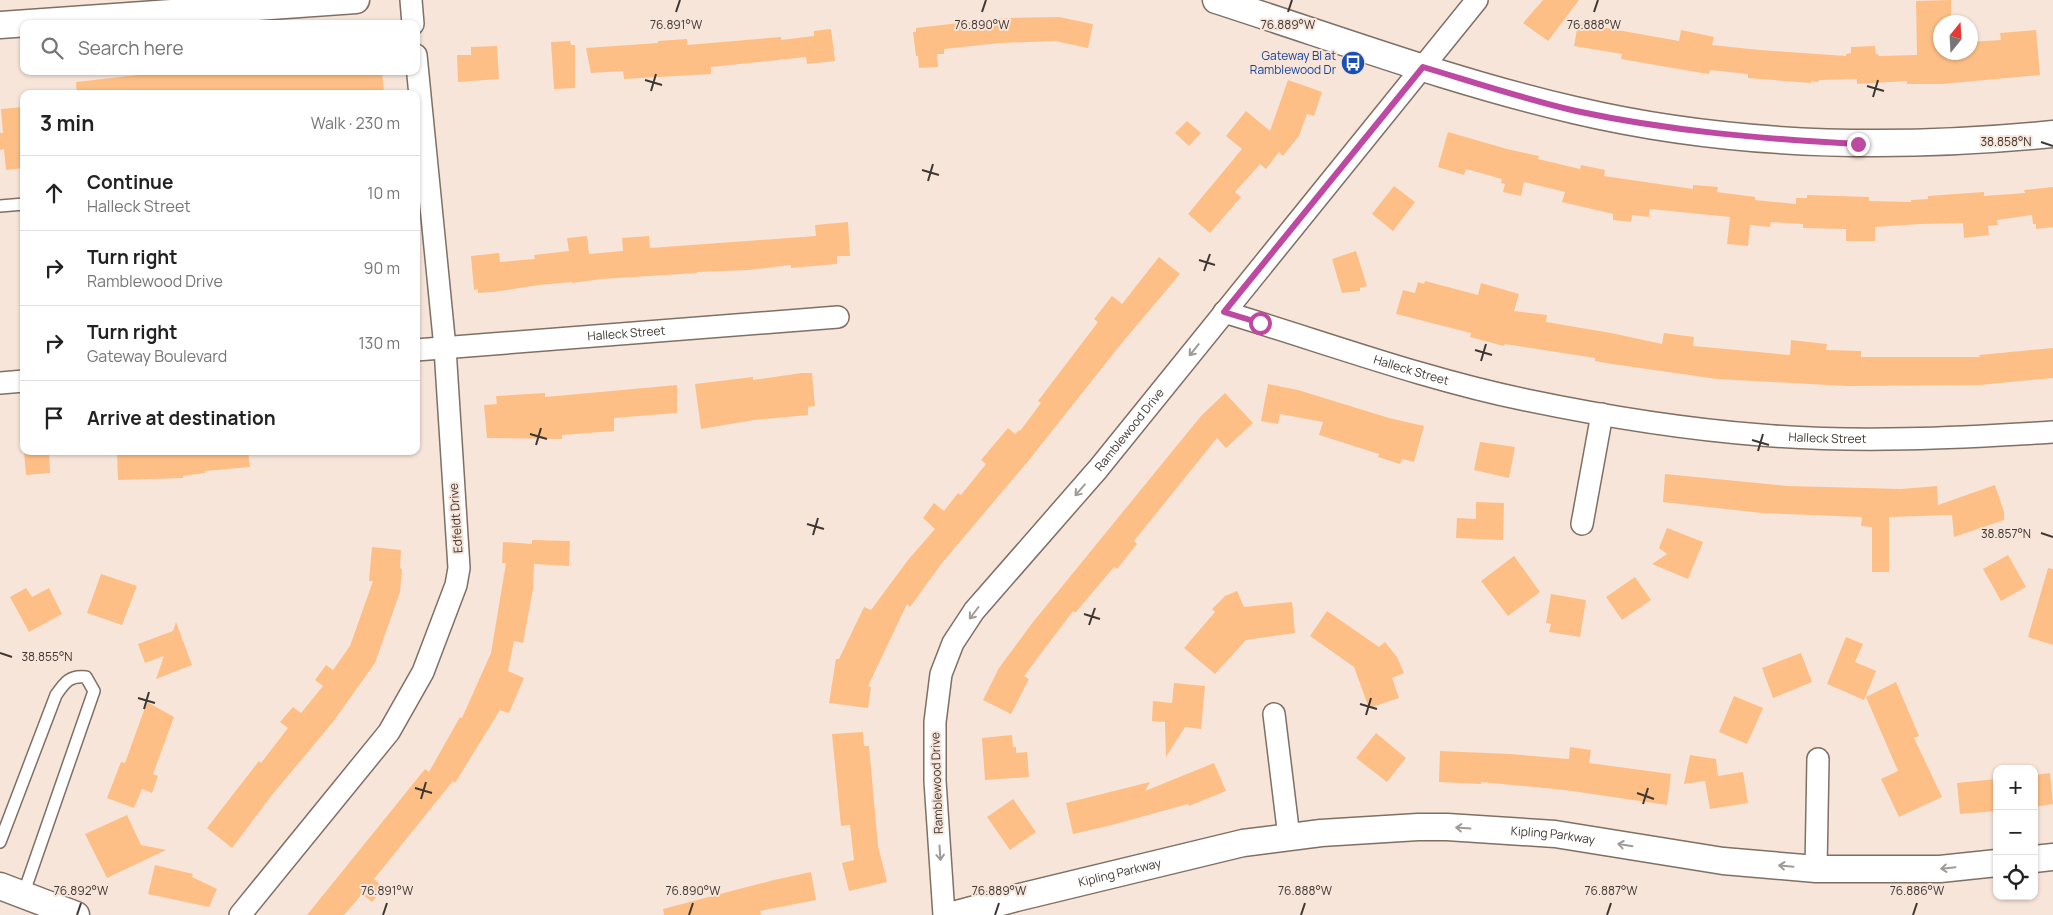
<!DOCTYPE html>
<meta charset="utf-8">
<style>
:root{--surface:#fff;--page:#f2f2f2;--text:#222;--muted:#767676;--line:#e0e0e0}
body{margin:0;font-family:Manrope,sans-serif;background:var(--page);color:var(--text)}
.controls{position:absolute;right:15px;bottom:15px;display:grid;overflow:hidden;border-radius:10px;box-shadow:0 1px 4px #0004}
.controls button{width:45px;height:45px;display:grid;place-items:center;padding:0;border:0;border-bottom:1px solid var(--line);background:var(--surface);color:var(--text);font:25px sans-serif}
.compass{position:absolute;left:1933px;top:15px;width:45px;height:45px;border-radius:50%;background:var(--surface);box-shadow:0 1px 4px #0004;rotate:18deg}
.stop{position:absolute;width:15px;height:15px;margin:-11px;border:4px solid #be49a2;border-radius:50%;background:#fff}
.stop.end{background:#be49a2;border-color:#fff;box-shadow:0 1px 5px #0008}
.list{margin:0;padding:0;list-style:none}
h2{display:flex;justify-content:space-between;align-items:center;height:65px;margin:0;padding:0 20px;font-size:21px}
h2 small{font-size:16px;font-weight:400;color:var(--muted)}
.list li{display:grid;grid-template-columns:32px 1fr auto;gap:15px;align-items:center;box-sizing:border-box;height:75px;padding:0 20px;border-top:1px solid var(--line)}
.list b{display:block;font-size:19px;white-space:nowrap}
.list p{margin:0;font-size:16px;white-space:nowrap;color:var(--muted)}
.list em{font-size:16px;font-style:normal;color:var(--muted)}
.icon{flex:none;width:28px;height:28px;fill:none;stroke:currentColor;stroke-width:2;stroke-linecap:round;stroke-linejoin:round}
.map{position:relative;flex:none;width:2053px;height:915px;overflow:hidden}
.search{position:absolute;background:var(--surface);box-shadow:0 1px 4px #0004;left:20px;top:20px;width:400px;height:55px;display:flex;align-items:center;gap:12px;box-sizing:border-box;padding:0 18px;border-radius:10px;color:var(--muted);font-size:19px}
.panel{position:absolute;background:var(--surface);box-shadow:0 1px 4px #0004;left:20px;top:90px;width:400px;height:365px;border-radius:10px}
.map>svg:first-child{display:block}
</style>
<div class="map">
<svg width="2053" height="915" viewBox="0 0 2053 915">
<rect width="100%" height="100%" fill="#f8e5da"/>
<path fill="#fdbf86" d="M1543 0H1579L1548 41 1523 23Z
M1951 0V22H1940V52H1970V42L2001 40 2000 33 2036 30 2040 75 1942 84H1907V81L1857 84V79L1819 80 1818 82 1811 81V83L1748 78V74L1710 70 1709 74 1696 72 1621 59 1622 54 1574 46 1578 23 1679 41 1681 30 1714 37 1712 45 1760 50 1846 56V54L1851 53V47L1875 46 1876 54H1878L1879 56 1917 55 1916 1Z
M1059 17 1093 24 1088 48 1055 41 1000 43 944 49V54H937L938 67 919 68 918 56H916L913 32H916V28L1003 18Z
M831 29 835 61 807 64 806 57 711 67V74L624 79 623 71 591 73 586 48 658 43V41L687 39V45L781 37V40L814 36V31Z
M570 41 571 45H575V88L554 89 551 42Z
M497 46 499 79 458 82 457 55H471V47Z
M148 71H170L171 74 198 71H382L384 94H77L76 82 148 74Z
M1288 80 1322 92 1314 116 1307 114 1299 136 1283 156 1279 152 1266 169 1260 164 1235 192 1241 197 1210 233 1188 214 1242 149 1226 136 1246 111 1270 131Z
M24 107V168L6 170 4 149 0 150V133H3L1 109Z
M1187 121 1201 133 1189 146 1175 133Z
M1448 132 1507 149 1539 156 1538 159 1580 169 1581 165 1605 170 1604 176 1693 189V185L1718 187 1717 192 1755 197V200L1796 204V198H1807V195L1869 197V201L1911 202V200L1928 199V196L1984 192V196L2025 193 2024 190 2053 187V227L2036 229V224H2033L2032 215 1997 220 1998 225 1988 226 1989 235 1964 238 1963 223 1920 224 1875 227V241H1846V229L1803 228V224L1771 222 1770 227 1750 225 1748 246 1727 244 1730 217 1650 209 1649 217 1632 215 1631 222 1613 220V214L1562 202 1565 192 1524 182 1521 196 1503 192 1505 184 1501 183 1502 179 1466 169 1464 175 1438 167Z
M1394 186 1415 202 1393 231 1372 214Z
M848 222 850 256H837V264L791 268V265L749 270 697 272V273L602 279 572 283V282L539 285 493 292 478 293V289L474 290 471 256 499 253 500 262 535 259 534 255 569 251 567 238 587 236 589 254 623 251 622 238 649 236 650 248 816 236 815 225Z
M1356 251 1367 286 1360 288V291L1342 293 1332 259Z
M1159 257 1180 274 1121 344 1029 460 942 563 910 607 907 604 868 686 871 687 868 708 829 703 836 659H839L864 607 871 610 908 560 935 529 923 518 934 503 944 511 958 493 961 495 986 464 981 460 1008 428 1015 434 1019 430 1020 431 1041 403 1038 401 1098 322 1094 319 1112 296 1122 304Z
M1425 281 1478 295 1481 283 1519 294 1514 311 1547 315 1546 322 1611 333 1662 344 1664 333 1694 337 1693 346 1790 355 1791 340 1827 344 1826 350 1861 351V357H1980L1979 355 2053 348V378L1979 385 1847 386 1717 379 1612 364 1595 361V358L1505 344 1504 346 1470 337 1471 333 1396 314 1403 290 1415 293 1418 282 1424 284Z
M802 373H812L815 406 808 407V415L754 420 701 429 695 384 753 377V380Z
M1268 384 1298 390 1389 418 1424 426 1414 462 1402 459 1400 464 1378 457 1379 454 1319 435 1323 422 1280 414 1278 424 1261 421Z
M677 385V413L614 418V431L562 435V439L487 438 484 405 497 404 496 396 545 393V397Z
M1225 393 1253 423 1226 448 1217 438 1134 541 1137 544 1117 569 1114 567 1075 613 1073 611 1024 676 1029 679 1011 714 983 700 999 668 1033 622 1201 416Z
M1480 442 1515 447 1509 478 1474 470Z
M24 451H49L50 473 26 475Z
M117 451H248L250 467 205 471V473L183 476V478L118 480Z
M1665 474 1788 486 1901 489 1937 486 1938 505 1995 485 2004 512V520L1954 537 1952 515 1889 517V572H1872V527L1861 526 1862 517 1762 513 1663 502Z
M1476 502 1504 503 1503 540 1456 538 1457 518 1476 519Z
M1667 528 1703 542 1688 579 1652 564 1667 554 1659 548Z
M532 540 570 541 569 566 534 564 533 589 523 643 514 641 508 671 524 678 509 713 500 710 455 783 453 781 374 879 384 888 372 902 362 894 344 915H307L425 769 429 772 460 717 462 718 491 653 506 563H502L503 542 532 544Z
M372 547 401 550 400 568 402 569 400 592 375 663 333 722 272 795 232 848 207 828 259 761 261 763 288 728 280 722 293 707 301 713 323 686 315 680 326 665 333 670 350 646 373 581H369Z
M2008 555 2026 587 2001 601 1983 569Z
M1514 556 1540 592 1508 616 1481 581Z
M2048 568 2053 569V645L2028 637Z
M101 574 137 586 122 625 87 613Z
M1635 577 1651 600 1622 620 1606 597Z
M26 588 32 597 49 588 62 614 29 632 10 597Z
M1237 591 1244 607 1292 602 1295 633 1246 640 1215 674 1184 648 1215 612 1212 609 1225 596Z
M1551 594 1586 600 1580 637 1549 632 1551 624 1546 623Z
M1327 611 1379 647 1385 642 1397 657 1404 673 1392 678 1399 698 1369 708 1354 667 1310 636Z
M176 622 192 665 156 679 164 656 145 663 138 644 173 631Z
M1846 637 1863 644 1855 662 1876 671 1864 700 1827 684Z
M1801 653 1812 682 1773 698 1762 668Z
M1896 682 1919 736 1914 738 1942 797 1899 817 1881 779 1898 771 1866 697Z
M1174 683 1205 686 1201 729 1185 727 1166 757 1165 722 1152 721 1153 701 1172 703Z
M1734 696 1763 708 1747 744 1719 732Z
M147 702 174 717 153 774 158 776 152 793 142 789 134 808 107 798 121 762 125 763Z
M863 732 864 746H869L878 846 887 882 849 891 842 863 854 860 850 825 841 826 832 734Z
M1376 733 1406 758 1387 782 1356 758Z
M1012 735 1013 747H1016V753L1027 752 1029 777 985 780 982 738Z
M1570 747 1591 750 1589 763 1671 774 1667 805 1565 790 1481 782V784L1439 782 1440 751 1510 754 1569 759Z
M1690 755 1716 759 1718 776 1743 772 1748 803 1710 809 1705 781 1684 784Z
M1214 763 1226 791 1189 806 1188 804 1112 825 1073 834 1066 803 1150 782 1145 791Z
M2050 773 2053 804 2034 807V775Z
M1996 779 1997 811 1960 814 1957 783Z
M1013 799 1036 832 1010 850 987 817Z
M127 815 141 845 166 850 107 878 85 834Z
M155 865 193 874 192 877 217 889 209 907 148 894Z
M811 872 816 900 760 911 761 915H664L663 909 774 880Z"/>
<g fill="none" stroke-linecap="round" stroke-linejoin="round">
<g stroke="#7f6f64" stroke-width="14">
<path id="service" d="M0 206 24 204
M0 842 56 695C65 682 70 675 86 677L94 691 23 895"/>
</g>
<g stroke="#7f6f64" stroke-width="24">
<g id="minor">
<path d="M411 0 413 24"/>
<path id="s1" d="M1224 312C1324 342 1424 379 1526 400 1603 416 1682 429 1761 435 1858 443 1956 438 2053 432"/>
<path id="s2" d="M416 350 838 317"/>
<path d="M0 383 24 381"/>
<path d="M1582 524 1602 414"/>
<path d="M1274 714 1289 837"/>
<path d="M1816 869 1818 759"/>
<path d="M240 915 389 732 423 672 456 585 459 568 445 348 416 55"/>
<path id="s3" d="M944 915 935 781V722L941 674 953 643 974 611 1098 469 1477 0"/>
</g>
</g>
<g stroke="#7f6f64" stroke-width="29">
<g id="tertiary">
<path d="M1216 0C1335 38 1453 82 1574 110 1731 147 1893 150 2053 134"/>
<path d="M0 25 356 0"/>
<path d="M2034 859 2053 857"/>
<path d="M0 886 76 915"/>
<path id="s4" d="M953 915 1016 898 1243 843 1321 833 1418 827H1447L1555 834 1723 861 1816 869H1940L1997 863"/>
</g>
</g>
<use href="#service" stroke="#fff" stroke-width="11"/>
<use href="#minor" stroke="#fff" stroke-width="21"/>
<use href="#tertiary" stroke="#fff" stroke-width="26"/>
</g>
<defs><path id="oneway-shaft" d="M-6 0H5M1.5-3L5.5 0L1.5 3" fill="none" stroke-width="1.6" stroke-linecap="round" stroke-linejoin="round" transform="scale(1.25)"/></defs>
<g stroke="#9e9b98">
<use href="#oneway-shaft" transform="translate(1194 350) rotate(129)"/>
<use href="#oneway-shaft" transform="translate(1080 490) rotate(131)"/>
<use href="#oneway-shaft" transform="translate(974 613) rotate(127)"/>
<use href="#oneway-shaft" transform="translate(1463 828) rotate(-176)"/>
<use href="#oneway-shaft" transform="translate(1625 845) rotate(-171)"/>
<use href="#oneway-shaft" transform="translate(940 853) rotate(86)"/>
<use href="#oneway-shaft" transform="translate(1786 866) rotate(-175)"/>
<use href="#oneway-shaft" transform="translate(1948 868) rotate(174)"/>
</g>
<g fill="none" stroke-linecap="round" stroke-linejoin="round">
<path stroke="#be49a2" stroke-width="6" d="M1260 323 1224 312 1423 67C1473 82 1524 99 1576 111 1669 131 1763 139 1858 144"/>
</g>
<path fill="none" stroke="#3e3732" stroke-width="2" d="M676 12 680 0M982 12 986 0M1288 12 1292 0M1594 12 1598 0M645 80 662 85M1867 86 1884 91M651 91 656 74M1873 97 1878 80M2041 142 2053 146M922 170 939 175M928 181 933 164M1199 260 1215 265M1204 271 1210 254M1475 350 1492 355M1481 361 1486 344M530 434 547 439M1752 440 1769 445M536 445 541 428M1758 451 1763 434M807 524 824 529M2041 533 2053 537M813 535 818 518M1084 614 1100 619M1089 625 1095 608M0 653 12 657M138 698 155 703M1360 704 1377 709M144 709 149 692M1366 715 1371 698M415 788 432 793M1637 793 1654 799M421 799 426 782M1643 804 1648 788M77 915 81 903M383 915 387 903M689 915 693 903M995 915 999 903M1301 915 1305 903M1607 915 1611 903M1913 915 1917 903"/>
<defs>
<g id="bus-disc" transform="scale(1.25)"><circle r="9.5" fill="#1a4fb4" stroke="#f8e5da"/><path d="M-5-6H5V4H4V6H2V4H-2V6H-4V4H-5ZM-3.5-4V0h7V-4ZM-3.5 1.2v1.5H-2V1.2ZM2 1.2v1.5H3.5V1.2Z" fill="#fff"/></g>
</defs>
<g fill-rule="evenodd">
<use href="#bus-disc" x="1353" y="63"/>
</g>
<g text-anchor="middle" stroke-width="4" stroke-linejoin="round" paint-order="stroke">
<g font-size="12" fill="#164399" stroke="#f8e5da" text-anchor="end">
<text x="1336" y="60">Gateway Bl at<tspan x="1336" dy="14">Ramblewood Dr</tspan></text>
</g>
<g font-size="12" fill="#3e3732" stroke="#f8e5da">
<text dy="4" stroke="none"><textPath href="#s2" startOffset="211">Halleck Street</textPath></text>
<text dy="4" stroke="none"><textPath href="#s1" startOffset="196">Halleck Street</textPath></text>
<text dy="4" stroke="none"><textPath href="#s3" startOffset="552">Ramblewood Drive</textPath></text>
<text dy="4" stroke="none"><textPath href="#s1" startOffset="619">Halleck Street</textPath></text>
<text transform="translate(456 518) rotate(-94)" y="4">Edfeldt Drive</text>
<text transform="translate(937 783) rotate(-92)" y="4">Ramblewood Drive</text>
<text dy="4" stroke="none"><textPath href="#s4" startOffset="610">Kipling Parkway</textPath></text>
<text dy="4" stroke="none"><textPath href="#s4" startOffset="172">Kipling Parkway</textPath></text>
</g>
</g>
<g font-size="12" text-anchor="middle" fill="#3e3732" stroke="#f8e5da" stroke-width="4" stroke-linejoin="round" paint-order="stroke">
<text x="676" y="29">76.891°W</text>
<text x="982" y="29">76.890°W</text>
<text x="1288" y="29">76.889°W</text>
<text x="1594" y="29">76.888°W</text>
<text x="2006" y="146">38.858°N</text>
<text x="2006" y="538">38.857°N</text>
<text x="47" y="661">38.855°N</text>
<text x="81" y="895">76.892°W</text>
<text x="387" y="895">76.891°W</text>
<text x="693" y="895">76.890°W</text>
<text x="999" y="895">76.889°W</text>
<text x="1305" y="895">76.888°W</text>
<text x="1611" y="895">76.887°W</text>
<text x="1917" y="895">76.886°W</text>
</g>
</svg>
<div class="controls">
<button>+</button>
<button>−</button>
<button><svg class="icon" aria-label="locate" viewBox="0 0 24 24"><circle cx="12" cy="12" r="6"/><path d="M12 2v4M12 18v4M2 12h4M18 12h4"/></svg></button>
</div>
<svg class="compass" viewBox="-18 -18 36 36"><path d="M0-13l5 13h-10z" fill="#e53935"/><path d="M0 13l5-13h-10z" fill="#767676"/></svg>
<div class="stop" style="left:1260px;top:323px"></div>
<div class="stop end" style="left:1858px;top:144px"></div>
<div class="search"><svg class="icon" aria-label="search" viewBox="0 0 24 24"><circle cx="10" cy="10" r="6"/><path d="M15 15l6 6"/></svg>Search here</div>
<section class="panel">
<h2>3 min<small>Walk · 230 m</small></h2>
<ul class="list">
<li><svg class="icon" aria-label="ahead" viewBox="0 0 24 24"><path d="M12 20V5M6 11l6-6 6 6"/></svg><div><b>Continue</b><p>Halleck Street</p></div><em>10 m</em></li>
<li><svg class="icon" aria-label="right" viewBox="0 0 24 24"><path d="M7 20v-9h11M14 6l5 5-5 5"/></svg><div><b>Turn right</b><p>Ramblewood Drive</p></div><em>90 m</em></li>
<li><svg class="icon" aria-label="right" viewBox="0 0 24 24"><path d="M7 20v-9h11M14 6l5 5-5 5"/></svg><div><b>Turn right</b><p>Gateway Boulevard</p></div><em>130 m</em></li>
<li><svg class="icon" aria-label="arrive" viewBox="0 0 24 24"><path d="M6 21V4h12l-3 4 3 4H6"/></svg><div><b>Arrive at destination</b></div></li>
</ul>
</section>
</div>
